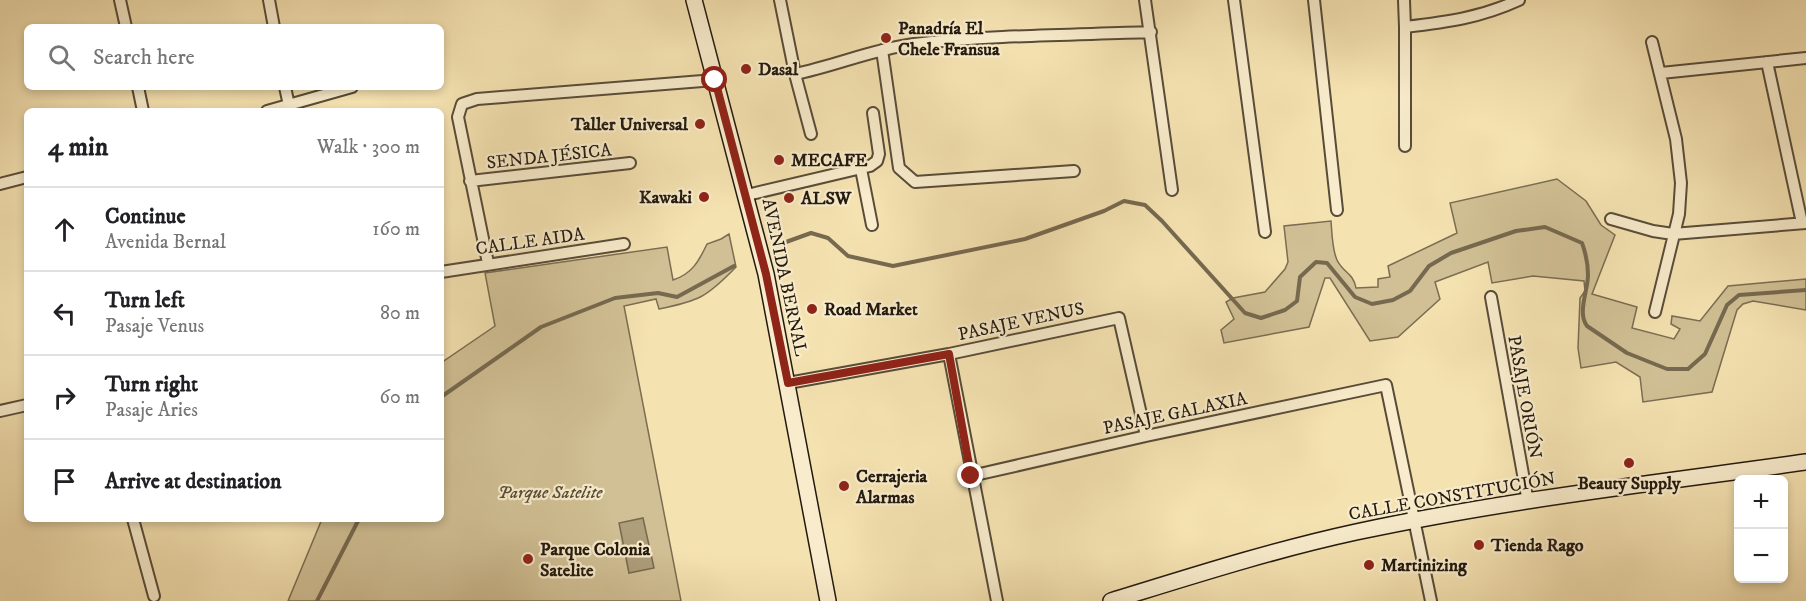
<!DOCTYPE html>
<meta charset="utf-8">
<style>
:root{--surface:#fff;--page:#f2f2f2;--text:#202124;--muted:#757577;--line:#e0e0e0}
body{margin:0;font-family:"IM FELL DW Pica",serif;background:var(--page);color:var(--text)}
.controls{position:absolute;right:18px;bottom:18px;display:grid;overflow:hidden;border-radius:9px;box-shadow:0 3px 9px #0003}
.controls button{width:54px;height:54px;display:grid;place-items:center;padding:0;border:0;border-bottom:2px solid var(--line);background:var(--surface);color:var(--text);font:30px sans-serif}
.stop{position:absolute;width:18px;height:18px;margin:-14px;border:4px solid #8f2418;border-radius:50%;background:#fff}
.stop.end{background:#8f2418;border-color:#fff;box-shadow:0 2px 6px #0008}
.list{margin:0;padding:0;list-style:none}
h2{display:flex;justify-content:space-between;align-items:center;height:78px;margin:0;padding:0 24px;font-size:26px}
h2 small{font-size:20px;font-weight:400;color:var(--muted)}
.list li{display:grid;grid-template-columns:39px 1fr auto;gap:18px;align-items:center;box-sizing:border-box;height:84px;padding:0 24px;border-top:2px solid var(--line)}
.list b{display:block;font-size:22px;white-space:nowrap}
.list p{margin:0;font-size:20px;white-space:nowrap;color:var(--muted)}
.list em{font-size:20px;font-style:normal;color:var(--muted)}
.icon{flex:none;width:33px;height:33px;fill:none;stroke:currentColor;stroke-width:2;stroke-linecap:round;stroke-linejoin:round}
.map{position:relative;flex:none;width:1806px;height:601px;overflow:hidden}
.search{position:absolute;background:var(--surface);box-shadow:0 3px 9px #0003;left:24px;top:24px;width:420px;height:66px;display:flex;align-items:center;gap:15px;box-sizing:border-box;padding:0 21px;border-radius:9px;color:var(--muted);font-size:22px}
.panel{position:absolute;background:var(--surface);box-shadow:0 3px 9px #0003;left:24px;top:108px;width:420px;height:414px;border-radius:9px}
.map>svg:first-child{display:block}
</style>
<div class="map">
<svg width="1806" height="601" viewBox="0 0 1806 601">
<rect width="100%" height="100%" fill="#f5e2b1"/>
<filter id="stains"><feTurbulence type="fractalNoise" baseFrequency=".00333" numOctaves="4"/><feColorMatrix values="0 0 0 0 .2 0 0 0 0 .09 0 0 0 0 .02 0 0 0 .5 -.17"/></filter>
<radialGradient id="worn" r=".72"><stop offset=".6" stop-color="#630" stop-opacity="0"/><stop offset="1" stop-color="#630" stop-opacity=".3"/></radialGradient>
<path fill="#d1c095" stroke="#7a6d52" stroke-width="1.5" d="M1557 179 1586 201 1601 225 1615 235 1592 294 1637 307 1632 328 1674 339 1680 329 1671 324 1672 316 1700 321 1728 286 1806 279V310L1753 301 1743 304 1737 310 1712 392 1643 402 1640 377 1616 362 1581 368 1578 348 1580 298 1585 291 1584 281 1533 276 1492 283 1488 262 1435 282 1440 299 1398 337 1370 341 1330 278H1325L1309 327 1224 343 1221 330 1234 319 1226 302 1233 298 1265 292 1285 269 1288 262 1284 226 1331 221C1332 233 1332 249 1337 260 1343 273 1353 272 1356 288L1378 287V279L1390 277 1388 266 1457 233 1450 203Z
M729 234 736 267C707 297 699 301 659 309L656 299 624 306 681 601H288L322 519H441V363L495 326 485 273 667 247 673 280C692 274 699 261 707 244L721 239Z"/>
<path fill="#ae9e7a" stroke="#76694f" stroke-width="1.5" d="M643 518 654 568 629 573 619 523Z"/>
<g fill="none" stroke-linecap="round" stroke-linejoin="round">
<path stroke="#76694f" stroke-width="4" d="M786 242 811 233 828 238 848 256 893 266 1025 239 1104 211 1124 201 1145 205 1162 221 1245 313 1261 318 1285 310 1297 301 1300 277 1316 262 1327 263 1355 297 1372 304 1393 300 1410 291 1429 266 1451 253 1516 231 1545 227 1582 243C1586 254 1588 264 1588 275 1588 291 1577 313 1587 326L1627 353 1667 369H1688L1705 354 1727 305 1739 295 1806 290
M441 397 541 327 615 298 658 293 677 297 734 266
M317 601 359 519"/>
<g stroke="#584c38" stroke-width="14">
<path id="street" d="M120 0 126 27
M269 0 274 27
M780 0 795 74 811 134
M1145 0 1172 190
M1234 0 1265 232
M1314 0 1337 210
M1404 0 1405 27V146
M1405 27C1447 22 1480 18 1519 0
M1652 42 1676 139 1681 183 1679 214 1655 312
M882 50 899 168 915 182 1074 171
M1767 62 1802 223
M1661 73 1806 58
M795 74C835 66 873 49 914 44 992 35 1072 35 1151 32
M138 87 143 111
M285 87 290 110
M267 111 352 87
M861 169 872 225
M470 181 630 163
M0 184 27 177
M747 195 870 166 877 161 879 154 873 113
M1611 219 1653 231 1673 234 1806 223
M488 263 458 117 462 104 477 99 715 80
M441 272 624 244
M1491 297 1528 502
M949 354 997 601
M788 383 949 354 1119 318 1146 436
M0 411 27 405
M971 476 1146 436 1386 385 1431 601
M133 519 154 596"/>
</g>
<g stroke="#231a0f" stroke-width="18">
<path id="secondary" d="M694 0 766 274 828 601
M1111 601C1192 576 1273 550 1356 532 1505 500 1656 483 1806 462"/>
</g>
<use href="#street" stroke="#f8eccc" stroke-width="10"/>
<use href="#secondary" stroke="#f8eccc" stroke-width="15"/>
</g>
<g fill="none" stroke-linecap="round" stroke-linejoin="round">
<path stroke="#8f2418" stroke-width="8" d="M715 80 766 274 788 383 949 354 971 476"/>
</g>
<g fill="#8f2418" stroke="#f8eccc" stroke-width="2">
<circle cx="886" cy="38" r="6"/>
<circle cx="746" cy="69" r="6"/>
<circle cx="700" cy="124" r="6"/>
<circle cx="779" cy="160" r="6"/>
<circle cx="704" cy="197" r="6"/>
<circle cx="789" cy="198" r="6"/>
<circle cx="812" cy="309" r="6"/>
<circle cx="1629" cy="463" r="6"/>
<circle cx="844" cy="486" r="6"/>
<circle cx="1479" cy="545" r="6"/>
<circle cx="528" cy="559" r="6"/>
<circle cx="1369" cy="565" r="6"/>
</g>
<g text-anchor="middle" stroke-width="4.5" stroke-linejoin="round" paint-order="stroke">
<g font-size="18" font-weight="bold" fill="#231a0f" stroke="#f8eccc" text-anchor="start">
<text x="898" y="34">Panadría El<tspan x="898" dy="21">Chele Fransua</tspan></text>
<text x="758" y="75">Dasal</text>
<text x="688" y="130" text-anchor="end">Taller Universal</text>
<text x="791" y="166">MECAFE</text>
<text x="692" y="203" text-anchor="end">Kawaki</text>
<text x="801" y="204">ALSW</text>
<text x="824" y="315">Road Market</text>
<text x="856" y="482">Cerrajeria<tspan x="856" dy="21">Alarmas</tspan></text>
<text x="1629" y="489" text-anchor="middle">Beauty Supply</text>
<text x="1491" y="551">Tienda Rago</text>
<text x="540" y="555">Parque Colonia<tspan x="540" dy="21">Satelite</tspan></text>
<text x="1381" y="571">Martinizing</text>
</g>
<g font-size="18" fill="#231a0f" stroke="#f8eccc">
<text transform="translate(549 156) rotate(-6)" y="6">SENDA JÉSICA</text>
<text transform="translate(530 241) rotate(-8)" y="6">CALLE AIDA</text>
<text transform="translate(785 277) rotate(78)" y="6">AVENIDA BERNAL</text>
<text transform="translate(1021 321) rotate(-12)" y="6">PASAJE VENUS</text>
<text transform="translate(1525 397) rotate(80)" y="6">PASAJE ORIÓN</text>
<text transform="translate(1175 413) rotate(-12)" y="6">PASAJE GALAXIA</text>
<text transform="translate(1452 496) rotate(-10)" y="6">CALLE CONSTITUCIÓN</text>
</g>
<g font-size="18" font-style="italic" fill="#574c37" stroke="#f8eccc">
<text x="550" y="498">Parque Satelite</text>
</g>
</g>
<rect width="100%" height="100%" filter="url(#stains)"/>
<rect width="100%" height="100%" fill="url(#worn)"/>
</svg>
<div class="controls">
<button>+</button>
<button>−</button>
</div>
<div class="stop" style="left:715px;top:80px"></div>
<div class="stop end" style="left:971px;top:476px"></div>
<div class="search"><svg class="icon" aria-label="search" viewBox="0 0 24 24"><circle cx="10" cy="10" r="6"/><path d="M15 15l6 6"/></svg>Search here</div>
<section class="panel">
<h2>4 min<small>Walk · 300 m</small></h2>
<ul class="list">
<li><svg class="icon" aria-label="ahead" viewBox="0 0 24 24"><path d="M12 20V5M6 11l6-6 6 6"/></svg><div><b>Continue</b><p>Avenida Bernal</p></div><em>160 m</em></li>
<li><svg class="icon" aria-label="left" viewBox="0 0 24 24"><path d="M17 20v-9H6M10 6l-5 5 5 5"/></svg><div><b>Turn left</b><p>Pasaje Venus</p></div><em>80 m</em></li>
<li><svg class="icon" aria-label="right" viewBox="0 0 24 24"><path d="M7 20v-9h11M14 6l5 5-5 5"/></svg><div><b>Turn right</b><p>Pasaje Aries</p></div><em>60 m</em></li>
<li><svg class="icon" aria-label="arrive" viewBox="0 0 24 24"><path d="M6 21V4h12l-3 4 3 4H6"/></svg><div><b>Arrive at destination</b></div></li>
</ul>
</section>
</div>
